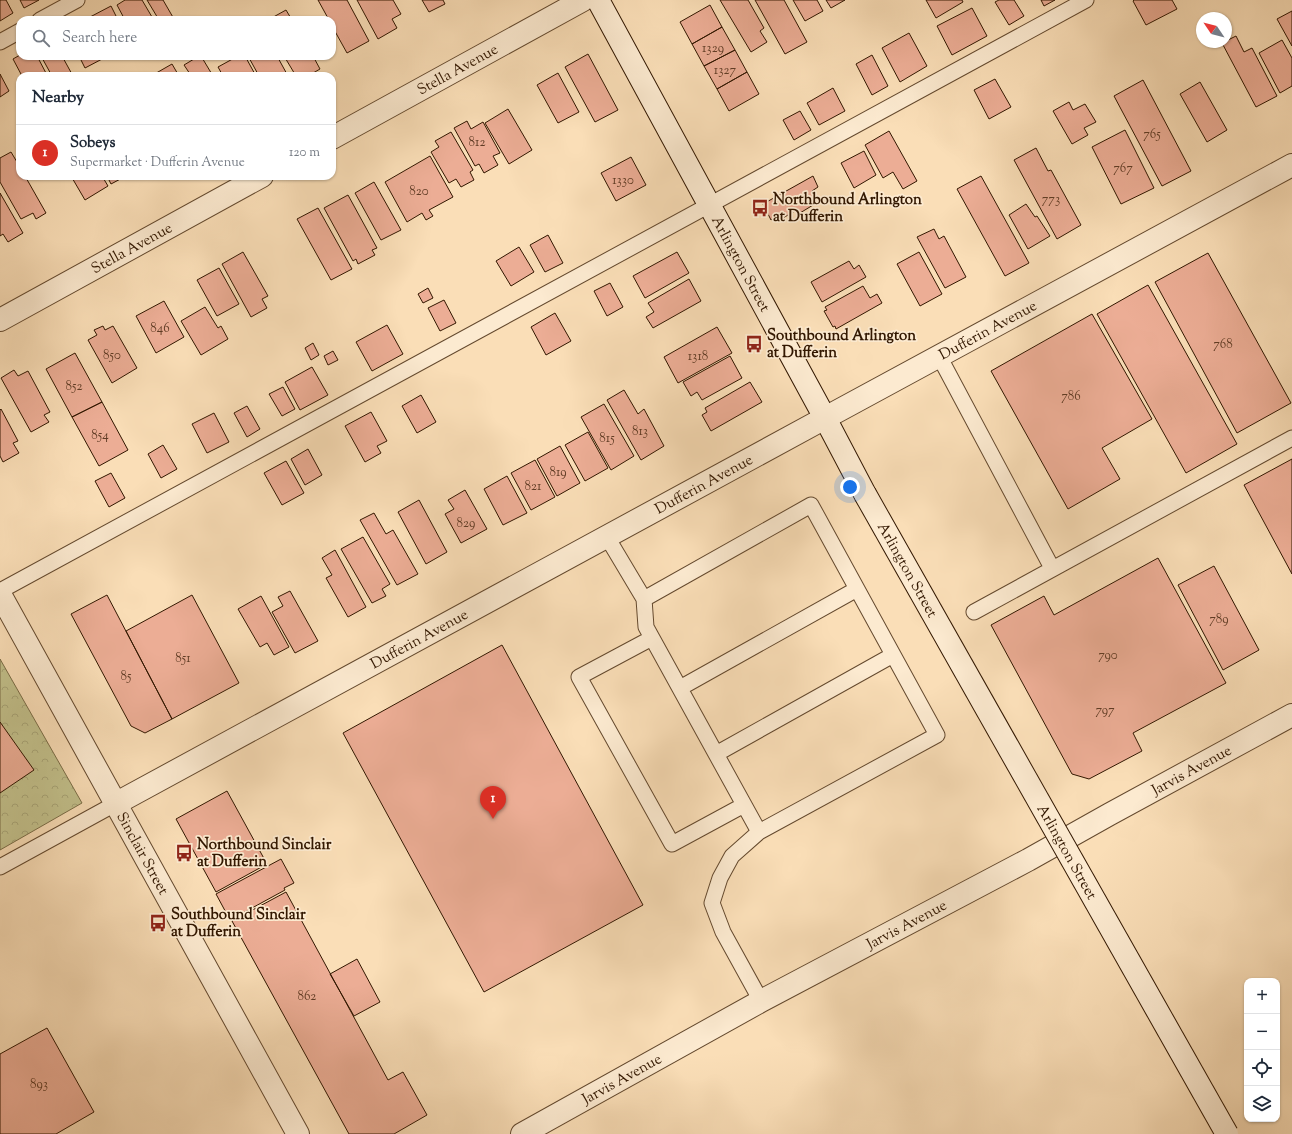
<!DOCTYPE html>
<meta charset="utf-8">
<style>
:root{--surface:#fff;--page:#f6f6f7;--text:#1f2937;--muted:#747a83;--line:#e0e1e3;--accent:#d93025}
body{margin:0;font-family:"Sorts Mill Goudy",serif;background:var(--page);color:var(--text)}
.controls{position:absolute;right:12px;bottom:12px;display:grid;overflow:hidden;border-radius:8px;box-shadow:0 1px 3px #0004}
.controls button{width:36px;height:36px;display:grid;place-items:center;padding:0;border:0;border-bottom:1px solid var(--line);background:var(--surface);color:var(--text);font:20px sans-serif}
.compass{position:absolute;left:1196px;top:12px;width:36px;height:36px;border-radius:50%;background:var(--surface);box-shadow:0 1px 3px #0004;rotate:305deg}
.you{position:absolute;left:850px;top:487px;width:14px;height:14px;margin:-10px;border:3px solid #fff;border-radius:50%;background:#1a73e8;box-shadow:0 0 0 6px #1a73e833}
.badge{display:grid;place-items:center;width:26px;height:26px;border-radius:50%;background:var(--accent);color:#fff;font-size:13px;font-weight:700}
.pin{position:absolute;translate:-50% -33px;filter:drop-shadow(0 1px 2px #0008)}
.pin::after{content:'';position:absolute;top:21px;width:14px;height:12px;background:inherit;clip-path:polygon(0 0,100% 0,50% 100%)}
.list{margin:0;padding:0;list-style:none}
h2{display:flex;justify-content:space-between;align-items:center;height:52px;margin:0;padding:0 16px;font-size:17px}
h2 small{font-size:13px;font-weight:400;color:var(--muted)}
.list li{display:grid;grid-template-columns:26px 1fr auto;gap:12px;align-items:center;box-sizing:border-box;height:56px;padding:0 16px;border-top:1px solid var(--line)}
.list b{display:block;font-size:15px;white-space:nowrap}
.list p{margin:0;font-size:13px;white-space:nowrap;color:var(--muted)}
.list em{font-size:13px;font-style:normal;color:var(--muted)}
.icon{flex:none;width:22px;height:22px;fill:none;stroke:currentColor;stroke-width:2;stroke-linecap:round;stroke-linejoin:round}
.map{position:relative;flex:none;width:1292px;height:1134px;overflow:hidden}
.search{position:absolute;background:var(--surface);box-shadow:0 1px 3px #0004;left:16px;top:16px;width:320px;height:44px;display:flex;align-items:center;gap:10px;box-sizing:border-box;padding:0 14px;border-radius:12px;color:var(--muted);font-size:15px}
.panel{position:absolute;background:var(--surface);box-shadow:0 1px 3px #0004;left:16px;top:72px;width:320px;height:108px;border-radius:12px}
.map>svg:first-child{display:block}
</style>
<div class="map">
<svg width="1292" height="1134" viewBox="0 0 1292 1134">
<defs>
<pattern id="park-crowns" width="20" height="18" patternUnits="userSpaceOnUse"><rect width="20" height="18" fill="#c2c08b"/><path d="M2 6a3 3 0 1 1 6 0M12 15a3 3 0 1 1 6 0" fill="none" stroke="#a7a476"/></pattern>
</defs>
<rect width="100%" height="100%" fill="#fadeb7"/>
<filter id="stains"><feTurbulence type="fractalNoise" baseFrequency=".005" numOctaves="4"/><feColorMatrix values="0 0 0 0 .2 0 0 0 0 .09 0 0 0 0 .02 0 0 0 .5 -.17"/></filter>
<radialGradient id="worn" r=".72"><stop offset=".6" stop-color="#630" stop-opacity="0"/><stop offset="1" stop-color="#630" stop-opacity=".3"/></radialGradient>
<path fill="url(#park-crowns)" stroke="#7a6c46" d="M0 659 82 803 0 850Z"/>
<path fill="#ecad95" stroke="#321700" d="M0 0H6L13 13 0 21Z
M20 0H39L24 8Z
M125 0H142L152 17 147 20H125L117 5Z
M147 0H163L174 19 172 20H159Z
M318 0H347L369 41 347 53 332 26V20H329Z
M357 0H393L401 14 392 19 397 28 378 39Z
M422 0H443L445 4 429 12Z
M720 0H748L764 28 760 31 767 42 751 52Z
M755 0H784L807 42 785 54Z
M793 0H817L823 11 805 21Z
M826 0H845L831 8Z
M926 0H962L963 2 936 18Z
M999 0H1014L1024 16 1009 25 995 2Z
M1041 0H1055L1044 6Z
M1134 0H1172L1177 9 1146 25 1133 1Z
M710 5 722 27 692 44 680 22Z
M111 6 118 20H92L90 17Z
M972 8 987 36 952 55 937 26Z
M286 10 292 20H268Z
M1292 11V46L1277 19Z
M722 27 735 50 704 66 692 44Z
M909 33 927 66 900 82 882 48Z
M1236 36 1244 52 1252 48 1277 96 1256 107 1222 43Z
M1282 40 1292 58V86L1280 93 1259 53Z
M735 50 747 72 717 89 704 66Z
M588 54 618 110 595 122 565 67Z
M20 55V56H37L47 75 22 76 13 59Z
M872 55 888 86 872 95 856 64Z
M41 56H62L73 76H52Z
M79 56H103L104 58 85 68Z
M199 56H201L213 76H187L190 74 184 65Z
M238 56H245L256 76H223L218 67Z
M248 56H277L288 76H259Z
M284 56H313L320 69 308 76H296Z
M172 64 179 76H151Z
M747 72 759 94 729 111 717 89Z
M558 73 579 112 558 123 537 85Z
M0 74 9 91 0 97Z
M995 79 1011 107 989 119 974 90Z
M1143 80 1191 171 1162 186 1114 96Z
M1200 82 1227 130 1207 142 1180 94Z
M833 88 845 111 819 125 807 103Z
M1069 102 1073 110 1085 104 1096 122 1084 128 1088 135 1072 144 1053 111Z
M508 109 532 150 509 164 485 123Z
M800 111 811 130 794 140 783 120Z
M467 121 471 129 483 122 500 153 493 156 498 165 484 173 479 164 475 166 454 128Z
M1125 130 1154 188 1121 204 1092 147Z
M889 131 917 181 903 189 893 172 883 178 865 145Z
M451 132 473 170 470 172 474 180 461 187 456 179 449 183 431 152 439 147 435 141Z
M1036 148 1048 171 1051 170 1081 225 1057 239 1014 160Z
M864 151 876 175 854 188 841 163Z
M11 152 20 167V176H25L46 213 36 219 33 213 21 219 0 182V158Z
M430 156 453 197 429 210 433 216 426 220 422 213 407 222 385 182Z
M631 157 646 185 616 201 601 173Z
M71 176H102L108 186 85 200Z
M107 176H126L111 184Z
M813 176 818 187 812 191 818 202 800 213 798 209 778 221 775 217 771 220 763 204Z
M981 176 1029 263 1005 276 957 189Z
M374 182 401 230 381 240 355 193Z
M0 193 23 233 8 242 3 234 0 236Z
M348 195 377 248 372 250 375 255 358 264 356 259 353 261 324 208Z
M1026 204 1035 217 1037 216 1050 236 1028 249 1009 215Z
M318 208 352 269 331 280 297 219Z
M934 229 939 239 944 236 966 277 945 288 917 237Z
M548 235 563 263 545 272 530 245Z
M519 247 534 272 511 286 496 261Z
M243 252 268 296 262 299 267 308 251 317 222 264Z
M677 252 689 273 645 298 633 276Z
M919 252 942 294 920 306 897 264Z
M1208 253 1291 403 1237 433 1155 282Z
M849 261 854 269 859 265 866 277 822 302 811 282Z
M219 268 239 304 217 316 197 280Z
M689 279 701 301 653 328 646 317 654 312 648 303Z
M610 283 623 307 607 316 594 291Z
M1148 285 1237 444 1186 473 1097 314Z
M863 286 870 298 877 294 882 303 836 329 835 326 833 327 824 311 827 310 825 307Z
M428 288 433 298 423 303 418 294Z
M444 300 456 323 440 331 428 308Z
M164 301 184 337 156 353 136 316Z
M205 307 218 328 221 326 228 339 201 355 181 321Z
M555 313 571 341 546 355 531 327Z
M1092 314 1152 419 1102 448 1120 479 1068 509 991 371Z
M387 325 403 354 372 371 356 342Z
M103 326 105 330 113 326 137 368 112 383 88 340 97 335 94 330Z
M717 327 732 353 678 383 664 357Z
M313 343 319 355 311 360 305 348Z
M333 351 338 360 328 365 324 356Z
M75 353 102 402 72 417 46 369Z
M730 356 742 378 702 400 697 392 691 396 683 382Z
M312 367 328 395 300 410 285 382Z
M14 370 18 376 28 371 50 412 44 415 49 422 31 432 1 378Z
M750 382 762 402 711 431 702 415 707 412 705 408Z
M283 387 295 409 282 416 269 394Z
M624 390 638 414 644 409 664 446 641 460 607 400Z
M421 395 436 422 417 433 402 406Z
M102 402 128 450 99 466 72 417Z
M604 404 634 456 611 470 581 417Z
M247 406 260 429 247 437 234 413Z
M1 409 18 441 13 443 19 453 3 462 0 456V410Z
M371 412 387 441 377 446 381 453 365 462 345 426Z
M214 413 229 442 207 453 192 424Z
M588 432 608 468 585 481 565 445Z
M163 445 177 469 161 478 148 454Z
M560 446 580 483 557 496 537 459Z
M308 449 322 475 305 485 291 459Z
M1292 459V574L1244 485Z
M535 460 555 497 531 510 511 473Z
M286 461 304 493 282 505 264 473Z
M111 473 125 498 109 507 95 481Z
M507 476 527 513 503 525 484 489Z
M465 490 487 529 461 543 445 514 454 509 448 500Z
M419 500 447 552 426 564 398 512Z
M374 513 386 534 393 530 418 574 397 585 360 520Z
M363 537 390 584 382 589 386 596 372 603 341 549Z
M335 550 366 607 348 617 326 578 332 575 322 558Z
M1158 558 1226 683 1133 733 1142 751 1089 779 1072 774 991 625 1044 596 1054 615Z
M1214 566 1259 650 1223 670 1178 585Z
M290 591 318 641 295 653 272 612 283 606 278 597Z
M107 595 172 719 145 733 131 726 71 614Z
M192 595 239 683 172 719 126 631Z
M261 596 289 647 274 655 267 643 260 647 238 609Z
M502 645 643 905 484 992 343 733Z
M0 722 34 770 0 793Z
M227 791 267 864 216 892 176 819Z
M281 859 294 883 284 888 285 890 230 920 216 894Z
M286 892 388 1080 403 1072 427 1115 394 1134H349L232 921Z
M357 959 380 1002 354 1016 330 974Z
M47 1028 94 1112 56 1134H0V1054Z"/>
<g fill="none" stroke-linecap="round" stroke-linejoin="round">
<g stroke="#64492e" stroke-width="17">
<path id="service" d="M40 20 77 0
M0 42 20 31
M939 356 1052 568
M607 537 644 599 646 627 759 832 732 856 720 878 712 903 723 932 761 1001
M0 591 1086 0
M644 599 811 505 937 735 759 832
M974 612 1292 438
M652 638 579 677 672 844 744 805
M680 688 857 589
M716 754 893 655
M0 867 115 804"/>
</g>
<g stroke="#64492e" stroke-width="24">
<g id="minor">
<path id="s1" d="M332 138 583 0"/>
<path id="s2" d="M0 320 262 176"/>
<path id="s3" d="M0 594 298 1134"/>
<path id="s4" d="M115 804 825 418"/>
<path id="s5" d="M522 1134 761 1001 1028 860 1110 814 1292 715"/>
</g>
</g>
<g stroke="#64492e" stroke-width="24">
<g id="tertiary">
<path id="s6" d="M825 418 1292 165"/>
</g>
</g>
<g stroke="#321700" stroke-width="24">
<g id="secondary">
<path id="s7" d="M598 0 825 418 865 494"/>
</g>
</g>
<use href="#service" stroke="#fcead0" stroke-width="15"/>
<use href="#minor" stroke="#fcead0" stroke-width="22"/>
<use href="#tertiary" stroke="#fcead0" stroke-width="22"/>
<use href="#secondary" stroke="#fcead0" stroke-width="22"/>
<g stroke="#321700" stroke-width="24" stroke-linecap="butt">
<g id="secondary-bridge">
<path id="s8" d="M865 494 1227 1134"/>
</g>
</g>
<use href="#secondary-bridge" stroke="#fcead0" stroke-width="22"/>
</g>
<defs>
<g id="bus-bare" transform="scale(1.38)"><path d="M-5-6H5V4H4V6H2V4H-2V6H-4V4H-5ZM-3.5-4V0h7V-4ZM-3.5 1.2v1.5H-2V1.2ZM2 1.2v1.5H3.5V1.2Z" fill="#8f2418" stroke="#fcead0" stroke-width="2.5" paint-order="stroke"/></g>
</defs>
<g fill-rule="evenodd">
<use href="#bus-bare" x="760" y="208"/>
<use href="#bus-bare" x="754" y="344"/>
<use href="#bus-bare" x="184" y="853"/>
<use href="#bus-bare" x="158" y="923"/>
</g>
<g text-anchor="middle" stroke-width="3.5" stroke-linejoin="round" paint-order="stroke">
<g font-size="13" fill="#603c25">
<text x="713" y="52">1329</text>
<text x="725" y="74">1327</text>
<text x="1152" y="138">765</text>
<text x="477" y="146">812</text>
<text x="1123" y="172">767</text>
<text x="623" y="184">1330</text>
<text x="419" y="195">820</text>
<text x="1051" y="203">773</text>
<text x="160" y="332">846</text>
<text x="1223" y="348">768</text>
<text x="112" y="359">850</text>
<text x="698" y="360">1318</text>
<text x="74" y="390">852</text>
<text x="1071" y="400">786</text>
<text x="640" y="435">813</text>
<text x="100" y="439">854</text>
<text x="607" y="442">815</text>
<text x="558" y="476">819</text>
<text x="533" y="490">821</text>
<text x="466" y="527">829</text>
<text x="1219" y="623">789</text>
<text x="1108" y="659">790</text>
<text x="183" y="662">851</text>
<text x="126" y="680">85</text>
<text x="1105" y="714">797</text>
<text x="307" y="1000">862</text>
<text x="39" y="1088">893</text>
</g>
<g font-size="15" fill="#321700" stroke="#fcead0">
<text dy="5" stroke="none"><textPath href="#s1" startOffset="143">Stella Avenue</textPath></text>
<text dy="5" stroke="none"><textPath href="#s2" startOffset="150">Stella Avenue</textPath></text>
<text dy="5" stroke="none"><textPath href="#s7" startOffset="300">Arlington Street</textPath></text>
<text dy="5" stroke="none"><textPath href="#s6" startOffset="185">Dufferin Avenue</textPath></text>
<text dy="5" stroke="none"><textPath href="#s4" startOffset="670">Dufferin Avenue</textPath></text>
<text dy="5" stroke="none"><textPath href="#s8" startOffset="87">Arlington Street</textPath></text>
<text dy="5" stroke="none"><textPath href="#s4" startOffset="346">Dufferin Avenue</textPath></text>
<text dy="5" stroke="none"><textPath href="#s5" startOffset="762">Jarvis Avenue</textPath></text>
<text dy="5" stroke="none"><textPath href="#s8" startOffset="411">Arlington Street</textPath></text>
<text dy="5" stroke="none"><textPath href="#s3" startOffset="296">Sinclair Street</textPath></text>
<text dy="5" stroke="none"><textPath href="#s5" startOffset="438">Jarvis Avenue</textPath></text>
<text dy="5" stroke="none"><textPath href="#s5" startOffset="114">Jarvis Avenue</textPath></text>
</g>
<g font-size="15" font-weight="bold" fill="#321700" stroke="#fcead0" text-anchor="start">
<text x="773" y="204">Northbound Arlington<tspan x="773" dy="17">at Dufferin</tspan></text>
<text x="767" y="340">Southbound Arlington<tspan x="767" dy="17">at Dufferin</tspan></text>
<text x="197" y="849">Northbound Sinclair<tspan x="197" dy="17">at Dufferin</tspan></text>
<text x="171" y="919">Southbound Sinclair<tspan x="171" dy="17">at Dufferin</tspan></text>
</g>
</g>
<rect width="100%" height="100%" filter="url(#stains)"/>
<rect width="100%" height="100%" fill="url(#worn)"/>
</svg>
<div class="controls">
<button>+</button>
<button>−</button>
<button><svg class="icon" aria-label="locate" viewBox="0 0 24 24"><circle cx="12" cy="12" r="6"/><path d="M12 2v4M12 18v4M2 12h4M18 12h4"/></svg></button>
<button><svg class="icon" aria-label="layers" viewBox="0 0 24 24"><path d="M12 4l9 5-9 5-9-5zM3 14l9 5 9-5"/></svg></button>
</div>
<svg class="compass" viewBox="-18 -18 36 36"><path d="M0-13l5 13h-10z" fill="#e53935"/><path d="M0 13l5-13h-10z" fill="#747a83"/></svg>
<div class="you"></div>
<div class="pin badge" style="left:493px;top:819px">1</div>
<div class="search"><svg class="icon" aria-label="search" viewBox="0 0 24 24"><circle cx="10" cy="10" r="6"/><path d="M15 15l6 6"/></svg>Search here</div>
<section class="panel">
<h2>Nearby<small></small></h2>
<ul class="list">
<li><span class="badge">1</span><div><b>Sobeys</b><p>Supermarket · Dufferin Avenue</p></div><em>120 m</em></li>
</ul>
</section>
</div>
